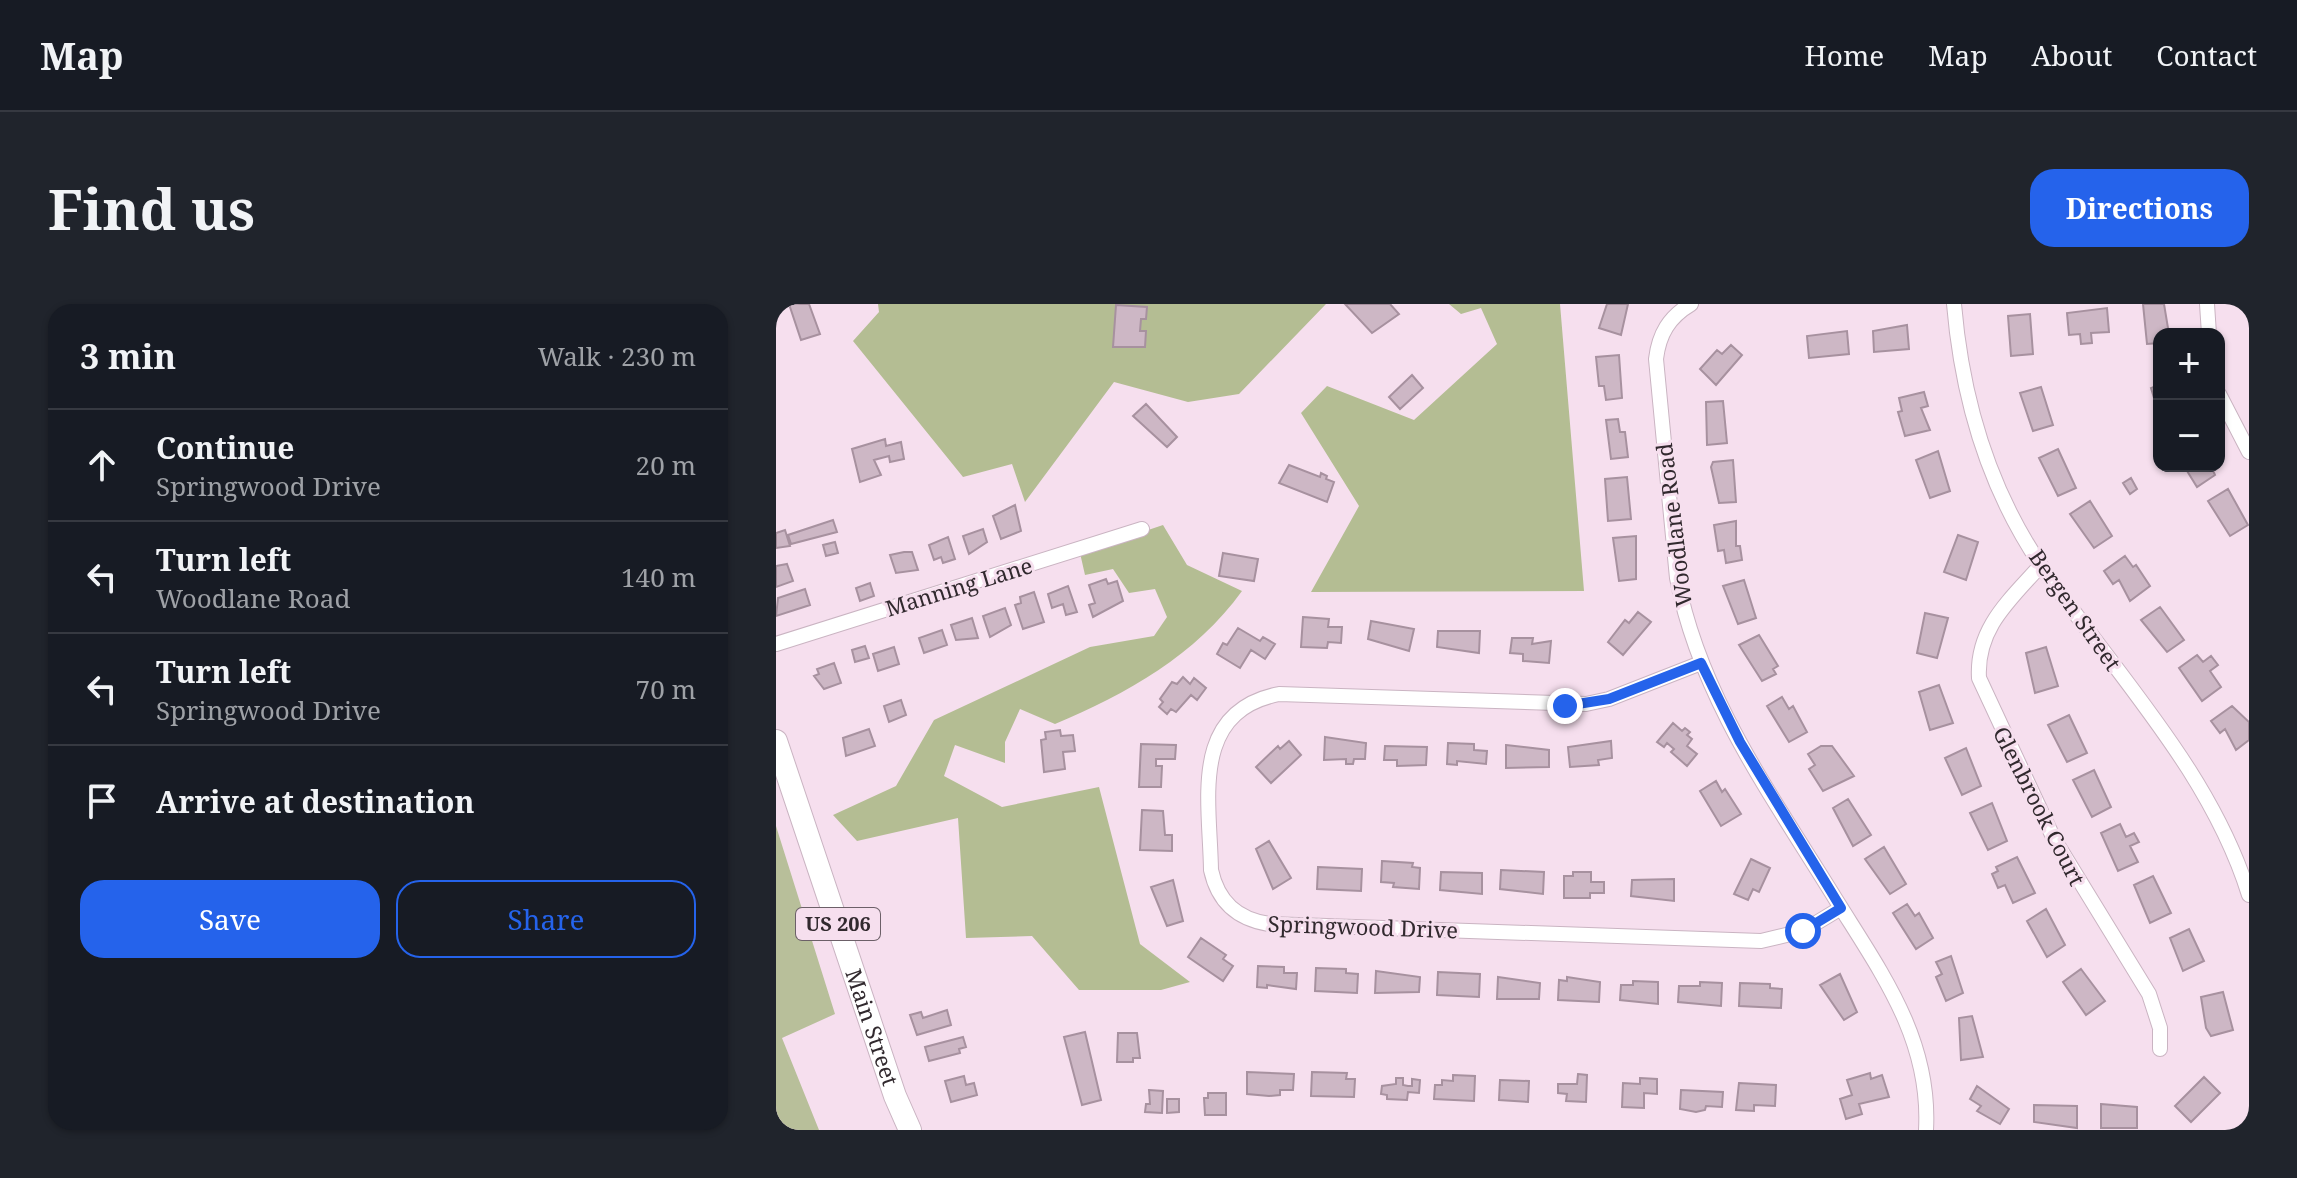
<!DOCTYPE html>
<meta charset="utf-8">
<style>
:root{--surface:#171b24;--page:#20242c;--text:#f1f3f6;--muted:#9ea1a6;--line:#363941;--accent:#2563eb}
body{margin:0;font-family:"Noto Serif",serif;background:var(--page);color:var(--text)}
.controls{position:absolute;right:24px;top:24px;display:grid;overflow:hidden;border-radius:16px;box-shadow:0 2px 6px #0004}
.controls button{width:72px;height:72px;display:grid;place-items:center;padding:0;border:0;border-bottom:2px solid var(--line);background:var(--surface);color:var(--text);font:40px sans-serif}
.stop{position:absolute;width:24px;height:24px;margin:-18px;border:6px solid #2563eb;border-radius:50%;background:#fff}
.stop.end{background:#2563eb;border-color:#fff;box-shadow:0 2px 8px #0008}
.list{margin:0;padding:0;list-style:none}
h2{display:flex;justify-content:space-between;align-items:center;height:104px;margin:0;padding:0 32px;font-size:34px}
h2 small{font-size:26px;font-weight:400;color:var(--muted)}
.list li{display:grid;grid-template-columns:52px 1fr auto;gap:24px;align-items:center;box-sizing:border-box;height:112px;padding:0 32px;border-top:2px solid var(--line)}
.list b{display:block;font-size:30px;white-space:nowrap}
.list p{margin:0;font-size:26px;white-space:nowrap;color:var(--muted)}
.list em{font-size:26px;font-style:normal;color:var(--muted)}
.actions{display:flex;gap:16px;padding:24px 32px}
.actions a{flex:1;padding:18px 0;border:2px solid var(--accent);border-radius:24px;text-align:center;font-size:28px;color:var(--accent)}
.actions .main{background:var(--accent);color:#fff}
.icon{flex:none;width:44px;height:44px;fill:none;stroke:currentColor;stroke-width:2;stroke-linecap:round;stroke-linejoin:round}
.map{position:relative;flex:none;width:1473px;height:826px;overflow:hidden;border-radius:24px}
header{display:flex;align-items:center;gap:48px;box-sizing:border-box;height:112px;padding:0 40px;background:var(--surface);border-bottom:2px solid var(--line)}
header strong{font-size:38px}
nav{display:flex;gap:44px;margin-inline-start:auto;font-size:28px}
.intro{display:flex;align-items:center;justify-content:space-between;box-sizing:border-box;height:192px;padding:0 48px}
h1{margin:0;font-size:56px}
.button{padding:20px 36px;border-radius:24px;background:var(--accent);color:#fff;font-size:28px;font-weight:700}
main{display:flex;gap:48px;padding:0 48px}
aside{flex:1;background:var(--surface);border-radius:24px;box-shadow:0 2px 6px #0004}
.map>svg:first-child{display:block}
</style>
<header>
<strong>Map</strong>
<nav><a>Home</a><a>Map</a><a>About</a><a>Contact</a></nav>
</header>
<div class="intro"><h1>Find us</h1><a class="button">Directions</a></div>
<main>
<aside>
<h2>3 min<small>Walk · 230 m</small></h2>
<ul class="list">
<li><svg class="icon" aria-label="ahead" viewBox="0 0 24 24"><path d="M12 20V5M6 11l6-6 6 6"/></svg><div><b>Continue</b><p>Springwood Drive</p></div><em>20 m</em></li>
<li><svg class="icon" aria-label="left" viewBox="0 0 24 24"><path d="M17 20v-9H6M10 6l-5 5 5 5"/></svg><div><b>Turn left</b><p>Woodlane Road</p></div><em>140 m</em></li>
<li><svg class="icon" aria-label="left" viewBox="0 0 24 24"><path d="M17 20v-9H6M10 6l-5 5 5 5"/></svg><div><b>Turn left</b><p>Springwood Drive</p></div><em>70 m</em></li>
<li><svg class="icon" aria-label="arrive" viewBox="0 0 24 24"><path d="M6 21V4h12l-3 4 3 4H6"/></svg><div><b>Arrive at destination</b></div></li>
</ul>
<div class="actions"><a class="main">Save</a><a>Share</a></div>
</aside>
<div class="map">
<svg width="1473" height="826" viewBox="0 0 1473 826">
<rect width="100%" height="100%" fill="#f6dfee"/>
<path fill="#b8bf9a" d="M0 522 59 710 6 734 43 826H0Z"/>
<path fill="#b4bd93" d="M102 0H550L463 90 412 98 338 78 249 198 236 160 187 173 77 37 103 8Z
M673 0H784L808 287 535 288 583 202 525 109 551 82 638 116 721 40 705 4 685 10Z
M387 221 411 261 466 287C420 351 351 390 279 420L244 405 229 438V459L179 441 168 472 226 503 323 483 364 640 414 678 385 686H303L256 632 190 634 182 514 81 537 57 511 120 482 158 416 314 343 378 332 391 313 379 285 353 289 337 265 309 271 304 249Z"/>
<path fill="#cdb7c5" stroke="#a7919f" stroke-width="2" d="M13 0H33L44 30 25 36Z
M569 0H614L623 10 596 29Z
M831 0H852L845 31 823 24Z
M1367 0H1388L1393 30H1383V39L1371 40Z
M340 1 371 3 370 15H365L364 27H370L369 43H337Z
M1331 4 1333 28 1315 29 1316 39 1305 40 1304 30 1293 31 1291 9Z
M1254 10 1257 50 1235 52 1232 12Z
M1131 21 1133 45 1098 48 1097 27Z
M1071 27 1073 50 1033 54 1031 32Z
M955 41 966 51 940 81 924 65 941 46 946 50Z
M843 51 846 94 830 96 828 82H823L820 53Z
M636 71 647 84 624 105 613 93Z
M1383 81V110L1375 84Z
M1265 83 1277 121 1257 127 1244 89Z
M1148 88 1152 102 1145 104 1154 126 1129 132 1122 108 1126 107 1123 94Z
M947 97 951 139 931 141 930 98Z
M370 100 401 133 391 143 357 112Z
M842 115 844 128H849L852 153 835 155 830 116Z
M109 135 110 142 125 138 128 155 114 158 113 152 98 156 105 171 84 178 76 145Z
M1282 145 1300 184 1282 192 1263 154Z
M1162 147 1174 187 1154 194 1140 156Z
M957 156 960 198 943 199 935 163 937 158Z
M513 161 544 173 545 169 551 172 550 175 558 178 551 198 503 179Z
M1408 162H1435L1439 171 1421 183Z
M851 173 855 215 832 217 829 175Z
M1355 174 1361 185 1354 190 1347 179Z
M1452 185 1472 221 1454 232 1432 197Z
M1314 197 1336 232 1318 244 1294 210Z
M239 201 245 227 225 235 217 212Z
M57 216 61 228 15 240 12 231Z
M960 217V242H964L966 256 950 259 948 246 942 247 938 221Z
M207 225 211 238 193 250 187 232Z
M9 226 14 242 0 244V229Z
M1182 231 1202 238 1190 276 1168 268Z
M860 232V275L843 277 837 234Z
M172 233 179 255 167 259 165 253 158 256 153 241Z
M59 238 62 249 50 252 47 241Z
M128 248H136L142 266 120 269 114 251Z
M447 249 482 255 478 277 443 272Z
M1349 252 1357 263 1360 261 1374 282 1354 297 1343 276 1337 280 1328 267Z
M11 260 17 277 0 283V262Z
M330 275 332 280 341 277 347 297 317 313 313 301 319 299 313 281Z
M968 276 980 314 962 320 947 282Z
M94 279 98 292 84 297 80 284Z
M292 282 301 308 290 311 287 300 276 304 272 290Z
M29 285 34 301 0 312 2 294Z
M258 288 268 318 247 325 239 301 245 299 244 293Z
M1384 303 1408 336 1391 348 1365 316Z
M229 304 235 321 214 333 207 312Z
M862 308 875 318 847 351 832 338 849 316 853 319Z
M1149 309 1172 314 1161 354 1141 349Z
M527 313 553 315 552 323H566L565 339 552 338 551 344 525 343Z
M196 314 202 334 180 336 175 321Z
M595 317 638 325 633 347 592 335Z
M462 324 484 337 487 333 499 340 489 355 475 346 464 364 441 350 447 339 451 341Z
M166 326 171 341 148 349 143 334Z
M662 327H704L703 349 661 343Z
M983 331 1002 362 997 365 1000 370 986 377 963 341Z
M736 334H757L756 340 775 337 773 359 747 357V350L734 349Z
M89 342 93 354 79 358 76 346Z
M118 343 123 360 102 367 97 350Z
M1270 343 1282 382 1259 389 1250 349Z
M1421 351 1427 358 1435 352 1442 361 1434 367 1445 383 1426 397 1403 364Z
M58 359 65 379 48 385 38 372 43 370 41 365Z
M407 373 414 380 418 374 430 384 421 396 415 391 400 408 395 405 391 410 383 403 387 398 384 395 396 378 401 380Z
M1163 381 1177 419 1154 426 1143 388Z
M1006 393 1013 405 1017 402 1031 428 1013 438 991 402Z
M125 396 130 411 113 418 108 402Z
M1456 402 1473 418V436L1460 446 1449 425 1444 429 1435 417Z
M1293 411 1311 449 1291 458 1272 421Z
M897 419 906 427 909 424 914 428 911 431 916 435 911 442 921 450 911 462 895 448 898 445 891 439 888 443 881 438Z
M93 425 99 442 70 452 67 434Z
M284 426 285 432 297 431 299 447 287 448 289 465 268 468 265 436 270 435 269 428Z
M549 433 590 439 589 455H578L577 460H570V455L548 456Z
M513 437 525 451 495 479 480 463 502 442 504 445Z
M835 437 836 454 822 456 823 461 794 463 792 443Z
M672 439 698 440V446L711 447 710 460 681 457V461L671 460Z
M365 440 400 441 399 455H380V462H386L385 483H363Z
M730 441 773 446V463L730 464Z
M609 442 651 443 650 461 621 462V456H608Z
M1045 442H1056L1078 472 1047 487 1033 465 1039 461 1032 450Z
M1190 444 1205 482 1186 491 1169 454Z
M1318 466 1335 503 1316 513 1297 476Z
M940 477 946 488 949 485 965 510 945 522 924 487Z
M1072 495 1095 531 1077 542 1057 504Z
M1216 499 1231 537 1212 546 1194 509Z
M366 506 387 507 389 531H396V547L364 546Z
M1344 520 1350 533 1358 529 1363 538 1354 542 1362 558 1342 567 1325 529Z
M493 537 515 574 497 585 480 545Z
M1108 543 1130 580 1114 590 1089 555Z
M1241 553 1259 589 1237 599 1229 581 1222 584 1216 570 1222 567 1220 563Z
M975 555 994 564 983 588 977 585 972 596 958 590Z
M606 557 637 559 636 563 644 564 643 585 617 583 618 579 605 578Z
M542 563 586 565 585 587 541 585Z
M725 566 768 568 767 590 724 585Z
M665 568 706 569V590L664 586Z
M797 568H815V578H828V589H814V594H788V572H797Z
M1377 572 1395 609 1374 619 1358 581Z
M898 575V597L855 592 856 576Z
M397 576 407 617 391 622 375 583Z
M1131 600 1139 612 1143 609 1157 634 1140 645 1117 609Z
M1270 605 1289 641 1271 653 1251 617Z
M1413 625 1428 657 1407 667 1394 634Z
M425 634 450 651 447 655 457 662 447 677 412 653Z
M1175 652 1187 689 1170 697 1160 673 1166 670 1160 658Z
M482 662 508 663V669H521L520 685 491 681V684L481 683Z
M540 664 570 665V669L582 670 581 689 539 687Z
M1305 665 1329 697 1310 711 1287 678Z
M600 667 644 673 643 688 599 689Z
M662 668 704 670 703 693 661 691Z
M1064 670 1081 708 1068 716 1044 681Z
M722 673 764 679 763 695H721Z
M791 673 824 678 823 698 782 696 783 676 791 677Z
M857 677 882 678V700L844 696 845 681H857Z
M924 678 946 679 945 702 902 698 903 682H924Z
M964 679 994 680V684L1006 685 1005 704 963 702Z
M1447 688 1457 726 1435 732 1430 724 1425 693Z
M171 706 175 721 141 731 134 711 145 708 147 714Z
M1196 712 1207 753 1185 756 1183 714Z
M309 728 325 796 306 801 288 733Z
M342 729H361L364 754H357V758H341Z
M187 733 190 743 183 745 184 749 153 757 149 743Z
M471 768 518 770 517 786H504V791L493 792 471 790Z
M536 768 571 769 570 775H579L578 793 535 792Z
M1094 769 1095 775 1106 771 1113 793 1083 800 1086 810 1070 815 1064 795 1076 791 1071 776Z
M802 770 811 771 810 798 790 797 791 790 782 789V780H801Z
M677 771 699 772 698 797 658 795 659 781H666V776L677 777Z
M188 772 190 781 198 779 201 791 175 798 169 777Z
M1428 773 1444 789 1415 818 1399 802Z
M620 774H627V781L632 782H636V775L644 776 643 789 632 788 631 796 611 795V791L605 790 606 782 620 780Z
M864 774 881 775V790L868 789V804L846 803 847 779 864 780Z
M724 776 753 777 752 798 723 796Z
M963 779 1000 781 999 802 978 801V807L960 806Z
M1201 782 1233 805 1224 820 1201 807 1205 802 1194 795Z
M373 786 387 787 386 809 369 808 370 800H374Z
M905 786 947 788 946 803 930 802 929 806 920 808 904 805Z
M432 789H450V811H429L428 794H432Z
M391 795H403V808L391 809Z
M1325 800 1361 803V824H1325Z
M1258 801 1301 802V824L1258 818Z"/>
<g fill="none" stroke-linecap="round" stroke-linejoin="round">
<g stroke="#cab4c2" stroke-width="16">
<path id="minor" d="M915 0C893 13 883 30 880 55L901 274C924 395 999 496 1062 599 1107 671 1155 737 1150 826
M1178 0C1186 94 1212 184 1266 263 1338 369 1434 466 1473 591
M1431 0 1433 30
M1443 90 1473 148
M1265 261C1234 296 1200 324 1203 374L1278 535 1373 690 1384 724V745
M0 340 366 225
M925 359 833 395 810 400 503 390C413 408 434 497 435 566 442 598 461 615 493 620L985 637 1027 627 1065 604"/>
</g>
<g stroke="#cab4c2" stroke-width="24">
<g id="highway">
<path id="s1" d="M0 437 119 792 134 826"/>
</g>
</g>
<use href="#minor" stroke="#fff" stroke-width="14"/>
<use href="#highway" stroke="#fff" stroke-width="22"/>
</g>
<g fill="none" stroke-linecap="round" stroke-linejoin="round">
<path stroke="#2563eb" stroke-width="10" d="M789 402 833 395 925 359 964 438 1065 604 1027 627"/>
</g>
<g text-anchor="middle" stroke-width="6" stroke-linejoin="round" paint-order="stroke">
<rect fill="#f6dfee" stroke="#6c6068" stroke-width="2" x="20" y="604" width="84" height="32" rx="6"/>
<g font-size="20" font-weight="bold" fill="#31292e">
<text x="62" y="627">US 206</text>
</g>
<g font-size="22" fill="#31292e" stroke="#f6dfee">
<text transform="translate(898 221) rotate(-97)" y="8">Woodlane Road</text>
<text transform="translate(183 283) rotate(-17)" y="8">Manning Lane</text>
<text transform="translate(1299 306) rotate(55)" y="8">Bergen Street</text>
<text transform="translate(1263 502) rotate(63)" y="8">Glenbrook Court</text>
<text transform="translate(587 623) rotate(2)" y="8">Springwood Drive</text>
<text dy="8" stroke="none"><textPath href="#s1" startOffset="302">Main Street</textPath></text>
</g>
</g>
</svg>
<div class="controls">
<button>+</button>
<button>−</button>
</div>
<div class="stop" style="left:1027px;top:627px"></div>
<div class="stop end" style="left:789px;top:402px"></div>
</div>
</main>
